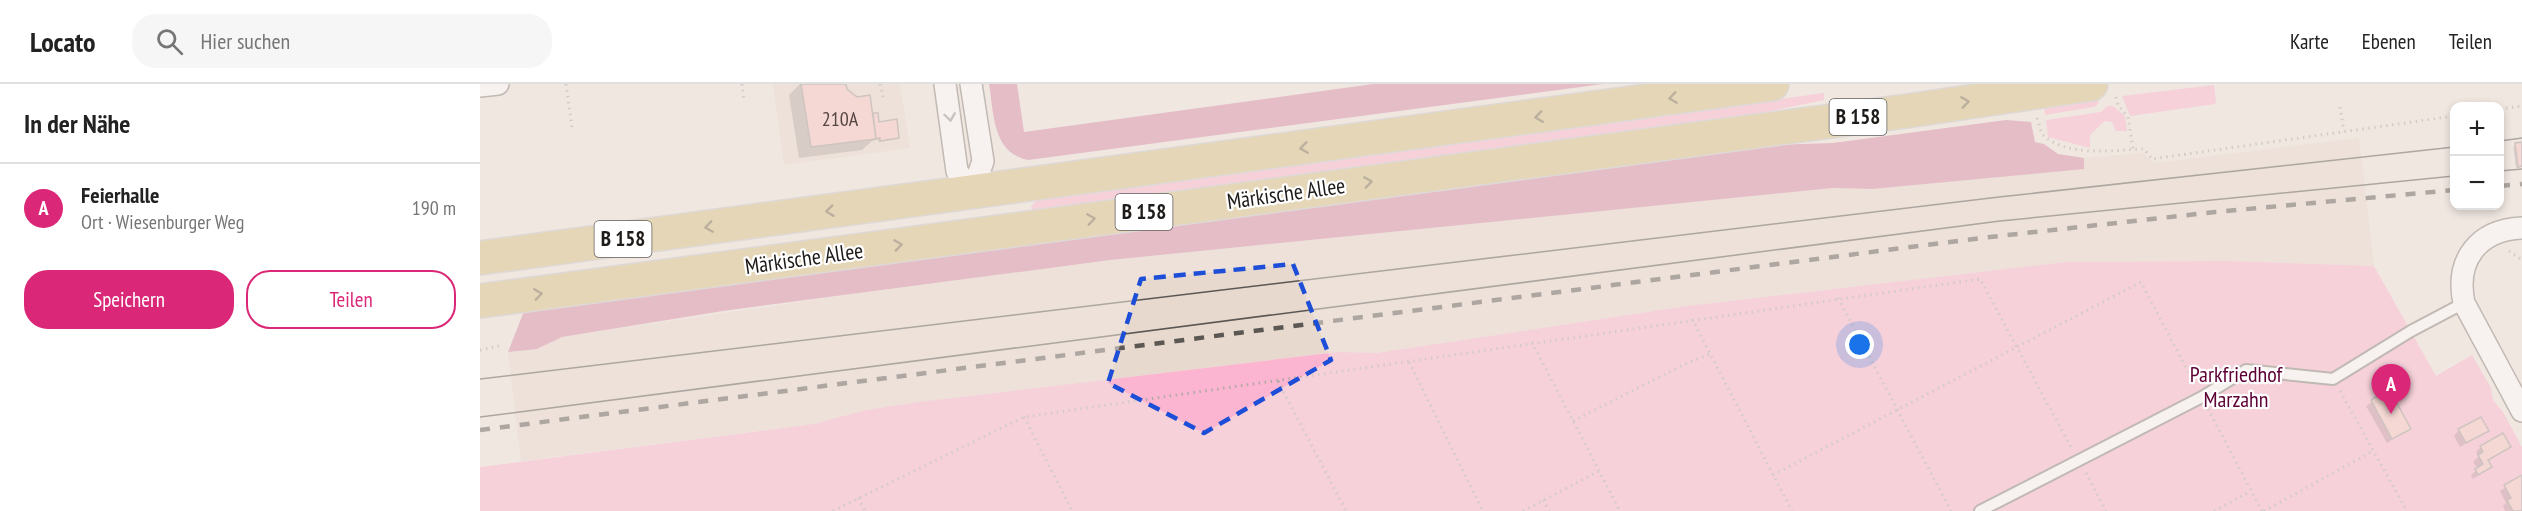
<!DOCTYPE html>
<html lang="de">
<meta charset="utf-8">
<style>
:root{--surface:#fff;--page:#f6f6f6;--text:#222;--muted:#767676;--line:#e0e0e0;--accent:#db2777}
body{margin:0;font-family:"PT Sans Narrow",sans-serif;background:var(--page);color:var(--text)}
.controls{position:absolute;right:18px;top:18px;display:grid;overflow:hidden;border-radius:12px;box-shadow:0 3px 9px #0003}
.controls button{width:54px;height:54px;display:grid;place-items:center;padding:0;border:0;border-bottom:2px solid var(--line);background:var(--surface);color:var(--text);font:30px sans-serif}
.you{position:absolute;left:1380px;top:261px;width:21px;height:21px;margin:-15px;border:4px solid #fff;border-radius:50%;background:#1a73e8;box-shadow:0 0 0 9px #1a73e833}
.badge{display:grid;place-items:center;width:39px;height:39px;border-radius:50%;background:var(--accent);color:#fff;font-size:20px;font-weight:700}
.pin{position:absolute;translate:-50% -50px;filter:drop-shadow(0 2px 3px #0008)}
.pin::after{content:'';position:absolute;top:32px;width:21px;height:18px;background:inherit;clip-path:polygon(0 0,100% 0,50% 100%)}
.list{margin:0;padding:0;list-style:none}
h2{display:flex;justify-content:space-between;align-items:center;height:78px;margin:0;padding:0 24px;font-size:26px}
h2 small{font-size:20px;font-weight:400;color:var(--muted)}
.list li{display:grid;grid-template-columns:39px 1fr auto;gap:18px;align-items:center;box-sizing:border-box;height:90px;padding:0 24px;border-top:2px solid var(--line)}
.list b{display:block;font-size:22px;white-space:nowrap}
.list p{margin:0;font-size:20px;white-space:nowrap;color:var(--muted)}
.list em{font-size:20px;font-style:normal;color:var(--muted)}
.actions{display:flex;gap:12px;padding:18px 24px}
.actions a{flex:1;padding:14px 0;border:2px solid var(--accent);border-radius:24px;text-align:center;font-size:21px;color:var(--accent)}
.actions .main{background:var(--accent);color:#fff}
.icon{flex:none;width:33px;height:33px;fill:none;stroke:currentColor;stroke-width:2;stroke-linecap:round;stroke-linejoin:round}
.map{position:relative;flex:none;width:2042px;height:427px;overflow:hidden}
header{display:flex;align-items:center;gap:36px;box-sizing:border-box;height:84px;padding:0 30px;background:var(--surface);border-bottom:2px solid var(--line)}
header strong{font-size:28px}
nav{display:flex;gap:33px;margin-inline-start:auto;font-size:21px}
.search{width:420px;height:54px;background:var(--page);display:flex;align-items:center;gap:15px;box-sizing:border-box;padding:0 21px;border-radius:24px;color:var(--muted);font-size:22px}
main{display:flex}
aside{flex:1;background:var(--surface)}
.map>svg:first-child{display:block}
</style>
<header>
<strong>Locato</strong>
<div class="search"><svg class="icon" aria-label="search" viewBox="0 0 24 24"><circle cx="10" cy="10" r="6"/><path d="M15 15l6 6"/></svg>Hier suchen</div>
<nav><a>Karte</a><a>Ebenen</a><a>Teilen</a></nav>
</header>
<main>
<aside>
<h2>In der Nähe<small></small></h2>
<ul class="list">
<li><span class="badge">A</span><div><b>Feierhalle</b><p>Ort · Wiesenburger Weg</p></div><em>190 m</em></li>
</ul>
<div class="actions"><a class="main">Speichern</a><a>Teilen</a></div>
</aside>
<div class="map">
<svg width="2042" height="427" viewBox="0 0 2042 427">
<rect width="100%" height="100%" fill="#f0e7e1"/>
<path fill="#e8d9ce" d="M293 0H420L430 64 304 81Z
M1879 54 1894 182 1747 177 1586 178 1207 222 897 269 858 268 439 318 386 326 334 340 41 377 28 268 57 265 82 253 420 203 630 176 1353 104 1393 105 1604 84V74L1663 69 1674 79Z"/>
<path fill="#fcb5d0" d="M1734 1 1736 18 1735 20 1650 32 1642 12Z
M1344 9V16L1272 31 561 129 554 128 551 123 556 116Z
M1619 15 1618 20 1614 23 1565 31 1564 23Z
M1627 22H1633L1645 32 1647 47H1636L1632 38 1625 37 1610 51V64L1568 53 1566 36 1621 28Z
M1747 177 1894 182 1956 292 1992 271 2011 304 2013 316 2023 328 2042 363V427H0V383L334 340 386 326 439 318 858 268 897 269 1207 222 1586 178Z"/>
<path fill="#d689a7" d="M509 0H537L544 48 893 0H1123L548 76C512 69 514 29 509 0Z
M1526 36 1551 38 1555 58 1564 60 1578 70 1604 74V85L1392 105 1353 104 630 176 243 227 82 253 57 265 28 268 44 227 1291 61 1353 59Z"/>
<path fill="#0003" d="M320 0H364L365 6 392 32 394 31 398 39 418 54 399 58 398 55 392 57 382 66 319 74 309 11Z
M2036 60H2042V83L2036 84 2033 63Z
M1909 307 1929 344 1907 359 1886 322Z
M1979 346H2007L1980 363 1974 352Z
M2029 362 2007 377 2010 383 1993 395 1991 391 1998 385 1993 378 1998 373 1996 368 2001 363Z
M2042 393V427H2025L2023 422 2026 419 2020 407Z"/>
<path fill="#fac6c0" stroke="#a49998" stroke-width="1.5" d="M321 0H366L367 5 377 13 390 11 396 55 331 63Z
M393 29H398L399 38 417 35 419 54 400 57V54L396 55Z
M2042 58V82L2038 83 2035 59Z
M1909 305 1931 345 1912 355 1891 316Z
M2001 333 2009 347 1986 359 1978 345Z
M2023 349 2031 363 2008 376 2012 383 1998 391 1995 385 2003 380 1998 371 2003 368 2000 362Z
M2042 391V427H2033L2027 416 2031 414 2024 401Z"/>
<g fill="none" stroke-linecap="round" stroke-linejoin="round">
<g stroke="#87807a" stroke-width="14">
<path id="lane" d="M1500 427 1722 313 1766 286 1853 295 1931 247 1984 219"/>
</g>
<g stroke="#87807a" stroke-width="24">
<path id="street" d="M465 0 477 87 492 109
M491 0 503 77 492 109
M0 2 18 0
M2042 144C1998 146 1975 176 1984 219L2042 327"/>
</g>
<g stroke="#c9c8c8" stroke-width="36">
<path id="primary" d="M0 174 1292 0
M0 217 1427 27 1611 0"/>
</g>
<path stroke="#b1a9a5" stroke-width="3" stroke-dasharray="1.5 4.5" stroke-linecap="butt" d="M86 0 92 44
M262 0 264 18
M400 0 403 13
M1636 13 1638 21 1648 33 1653 65
M1860 23 1864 47
M2020 25 2042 22
M1557 34 1562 50C1586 74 1634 66 1664 65L1672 75 1974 32
M2029 167 2042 176
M1358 214 1471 427
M1212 235 1312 427
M1052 258 1140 427
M0 266 19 262
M929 278 1003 427
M798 297 866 427
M1860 307 1927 427
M1728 325 1782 427
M544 333 592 427
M1093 337 1203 281 1230 270
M1606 389 1626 427
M1293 391 1661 198 1715 301
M378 414 385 427
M1063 416 1069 427
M353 427 544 333 1500 195 1592 365
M1043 427 1119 387
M1734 427 1771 407
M1784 427 1893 367"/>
<use href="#lane" stroke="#fff" stroke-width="10"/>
<use href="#street" stroke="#fff" stroke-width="21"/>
<use href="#primary" stroke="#d5c181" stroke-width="33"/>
<path stroke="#5b5753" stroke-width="1.5" d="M2020 57 2042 54
M2020 87 2042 85
M0 295 1519 113 1974 63
M0 333 1520 137 1974 92"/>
<path stroke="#5b5753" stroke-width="4.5" stroke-dasharray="10 10" stroke-linecap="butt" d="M2020 102 2042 100
M0 346 1501 154 1735 128 1974 106"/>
</g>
<defs><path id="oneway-chevron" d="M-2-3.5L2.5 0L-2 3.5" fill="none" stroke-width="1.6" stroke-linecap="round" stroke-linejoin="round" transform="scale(1.5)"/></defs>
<g stroke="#7a6e4d">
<use href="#oneway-chevron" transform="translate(1193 14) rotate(172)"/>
<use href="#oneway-chevron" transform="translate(1485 18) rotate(-8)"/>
<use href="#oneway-chevron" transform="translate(1059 33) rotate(172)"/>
<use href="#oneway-chevron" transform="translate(824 64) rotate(172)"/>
<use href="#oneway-chevron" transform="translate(888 98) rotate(-8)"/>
<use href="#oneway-chevron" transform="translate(350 127) rotate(173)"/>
<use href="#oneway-chevron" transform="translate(611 135) rotate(-8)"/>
<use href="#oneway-chevron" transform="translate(229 143) rotate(172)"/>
<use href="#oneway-chevron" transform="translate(418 161) rotate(-8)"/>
<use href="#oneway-chevron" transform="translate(58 210) rotate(-8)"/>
</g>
<use stroke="#9a9898" href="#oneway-chevron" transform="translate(470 33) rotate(82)"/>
<path d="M0 0H2042V427H0ZM813 180 851 276 724 349 628 299 661 195Z" fill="#f0e7e1" fill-opacity=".55" fill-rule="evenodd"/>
<path fill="none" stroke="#1d4ed8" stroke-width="4.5" stroke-dasharray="12 8" stroke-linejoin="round" d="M813 180 851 276 724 349 628 299 661 195Z"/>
<g text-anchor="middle" stroke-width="4.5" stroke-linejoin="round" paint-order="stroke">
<g font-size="20" fill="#554643">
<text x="360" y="42">210A</text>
</g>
<g fill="#fff" stroke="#625f5e" stroke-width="1.5">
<rect x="1349.5" y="15" width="57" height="36" rx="4.5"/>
<rect x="635.5" y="110" width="57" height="36" rx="4.5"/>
<rect x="114.5" y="137" width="57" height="36" rx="4.5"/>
</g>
<g font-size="21" font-weight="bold" fill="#1e1b19">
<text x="1378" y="40">B 158</text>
<text x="664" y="135">B 158</text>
<text x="143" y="162">B 158</text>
</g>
<g font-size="22" fill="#1e1b19" stroke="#fff">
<text transform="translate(806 109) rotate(-8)" y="8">Märkische Allee</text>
<text transform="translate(324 174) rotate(-8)" y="8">Märkische Allee</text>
</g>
<g font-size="22" fill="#5d0034" stroke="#fff">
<text x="1756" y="298">Parkfriedhof<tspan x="1756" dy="25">Marzahn</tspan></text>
</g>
</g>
</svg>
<div class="controls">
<button>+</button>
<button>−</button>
</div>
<div class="you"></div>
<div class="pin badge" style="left:1911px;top:330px">A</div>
</div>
</main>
